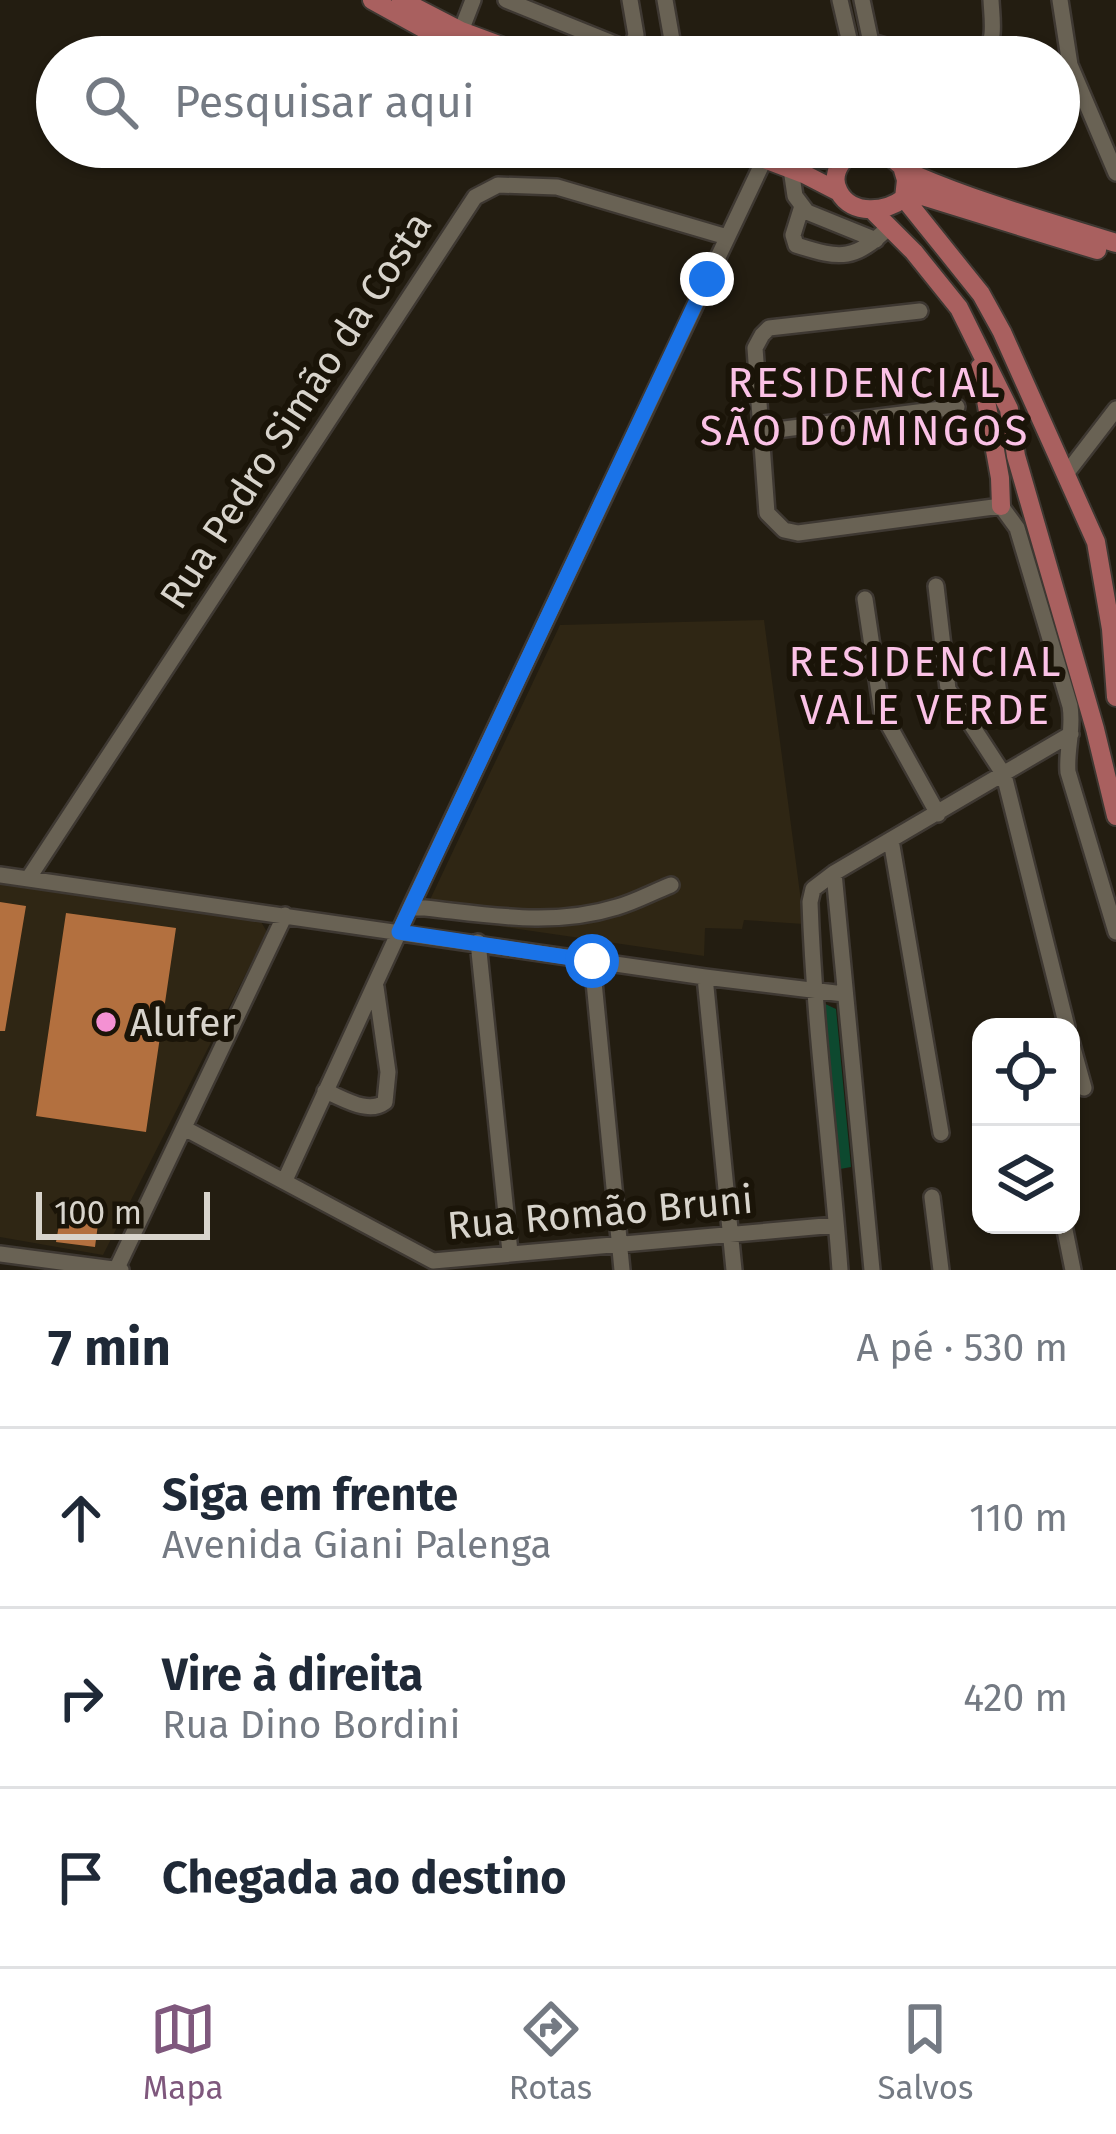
<!DOCTYPE html>
<html lang="pt">
<meta charset="utf-8">
<style>
:root{--surface:#fff;--page:#f6f6f7;--text:#1f2937;--muted:#747a83;--line:#e0e1e3;--accent:#7f587d}
body{margin:0;font-family:"Fira Sans",sans-serif;background:var(--page);color:var(--text)}
.controls{position:absolute;right:36px;bottom:36px;display:grid;overflow:hidden;border-radius:24px;box-shadow:0 3px 9px #0004}
.controls button{width:108px;height:108px;display:grid;place-items:center;padding:0;border:0;border-bottom:3px solid var(--line);background:var(--surface);color:var(--text);font:60px sans-serif}
.scale{position:absolute;left:36px;bottom:30px;width:174px;box-sizing:border-box;padding-left:12px;border:6px solid #d8d4cc;border-top:0;font-size:33px;line-height:42px;white-space:nowrap;color:#d8d4cc;-webkit-text-stroke:9px #1a1408;paint-order:stroke}
.stop{position:absolute;width:36px;height:36px;margin:-27px;border:9px solid #1a73e8;border-radius:50%;background:#fff}
.stop.end{background:#1a73e8;border-color:#fff;box-shadow:0 3px 12px #0008}
.list{margin:0;padding:0;list-style:none}
h2{display:flex;justify-content:space-between;align-items:center;height:156px;margin:0;padding:0 48px;font-size:51px}
h2 small{font-size:39px;font-weight:400;color:var(--muted)}
.list li{display:grid;grid-template-columns:78px 1fr auto;gap:36px;align-items:center;box-sizing:border-box;height:180px;padding:0 48px;border-top:3px solid var(--line)}
.list b{display:block;font-size:45px;white-space:nowrap}
.list p{margin:0;font-size:39px;white-space:nowrap;color:var(--muted)}
.list em{font-size:39px;font-style:normal;color:var(--muted)}
.icon{flex:none;width:66px;height:66px;fill:none;stroke:currentColor;stroke-width:2;stroke-linecap:round;stroke-linejoin:round}
.map{position:relative;flex:none;width:1116px;height:1270px;overflow:hidden}
.search{position:absolute;background:var(--surface);box-shadow:0 3px 9px #0004;left:36px;right:36px;top:36px;height:132px;display:flex;align-items:center;gap:30px;box-sizing:border-box;padding:0 42px;border-radius:66px;color:var(--muted);font-size:45px}
.sheet{height:696px;background:var(--surface)}
nav{display:flex;justify-content:space-around;align-items:center;box-sizing:border-box;height:168px;border-top:3px solid var(--line);background:var(--surface);font-size:33px;color:var(--muted)}
nav a{display:grid;justify-items:center;gap:6px}
nav .on{color:var(--accent)}
.map>svg:first-child{display:block}
</style>
<div class="map">
<svg width="1116" height="1270" viewBox="0 0 1116 1270">
<rect width="100%" height="100%" fill="#231d11"/>
<path fill="#2f2614" d="M764 620 804 924 744 920 742 929 705 928 704 956 435 917 428 904 560 625Z
M0 884 260 920 267 932 103 1255 0 1237Z"/>
<path fill="#0d492f" d="M823 1003 836 1009 851 1167 840 1169Z"/>
<path fill="#b3703f" d="M0 902 26 906 5 1031H0Z
M66 913 176 928 146 1132 36 1116Z
M60 1219 98 1224 95 1247 56 1242Z"/>
<g fill="none" stroke-linecap="round" stroke-linejoin="round">
<g stroke="#3e3832" stroke-width="20">
<path id="minor" d="M506 0 622 47 632 45 636 35 630 0
M665 0 675 57
M840 0 853 56
M862 0 874 57
M1060 0 1070 65 1116 173
M461 31 473 0
M851 48 871 42 925 57
M984 57C996 39 992 20 991 0
M791 169 795 196 807 212 876 240
M802 206 793 235 796 245C842 260 855 260 889 227
M920 311 769 328 762 335 755 348 767 513 784 530 798 533 1001 506 1017 528 1070 706C1074 729 1066 750 1068 772L1116 932
M761 432 957 407
M1066 474 1116 409
M936 586 948 689 1004 775 1067 1027
M865 599 882 713 938 814
M891 840 941 1133
M834 873 872 1270
M0 875 705 977 844 994
M28 879 475 197 498 185 557 187 727 237
M410 908H425C490 915 553 927 617 907 635 902 653 892 671 885
M478 942 510 1252
M592 961 622 1270
M705 977 734 1270
M1071 1041 1084 1088
M325 1091C343 1098 368 1115 385 1102L388 1072 376 987
M184 1128 433 1261 836 1225
M285 1180 410 908 765 158
M932 1197 941 1270
M1064 1225 1073 1270
M0 1254 121 1270
M116 1270 285 915
M840 1270C831 1147 814 1025 810 902L813 889 834 873 1071 734"/>
</g>
<g stroke="#3e3832" stroke-width="22">
<path id="major" d="M372 0 448 42 485 57
M401 0 461 31 531 57
M733 147 804 174 839 192
M776 147C799 155 818 161 843 159
M903 170 906 180 904 198C886 212 852 216 839 192 827 171 849 147 870 148 890 149 898 168 915 175 980 203 1049 222 1116 243
M906 191 1097 250
M904 198 981 294 1002 332 1096 542 1111 629 1116 697
M873 211 914 252 959 308 1009 409 1016 456 1095 729 1116 816
M980 367 1000 478 1001 506"/>
</g>
<use href="#minor" stroke="#696254" stroke-width="15"/>
<use href="#major" stroke="#a9605f" stroke-width="18"/>
</g>
<g fill="none" stroke-linecap="round" stroke-linejoin="round">
<path stroke="#1a73e8" stroke-width="15" d="M592 961 399 932 707 279"/>
</g>
<circle fill="#f491d3" stroke="#1a1408" stroke-width="4.5" cx="106" cy="1022" r="12"/>
<g text-anchor="middle" stroke-width="12" stroke-linejoin="round" paint-order="stroke">
<g font-size="39" fill="#d8d4cc" stroke="#1a1408">
<text transform="translate(295 410) rotate(-57)" y="14">Rua Pedro Simão da Costa</text>
<text transform="translate(600 1212) rotate(-5)" y="14">Rua Romão Bruni</text>
</g>
<g font-size="39" fill="#d8d4cc" stroke="#1a1408" text-anchor="start">
<text x="130" y="1036">Alufer</text>
</g>
<g font-size="42" letter-spacing="3" fill="#fbc2e6" stroke="#1a1408">
<text x="865" y="397">RESIDENCIAL<tspan x="865" dy="48">SÃO DOMINGOS</tspan></text>
<text x="926" y="676">RESIDENCIAL<tspan x="926" dy="48">VALE VERDE</tspan></text>
</g>
</g>
</svg>
<div class="controls">
<button><svg class="icon" aria-label="locate" viewBox="0 0 24 24"><circle cx="12" cy="12" r="6"/><path d="M12 2v4M12 18v4M2 12h4M18 12h4"/></svg></button>
<button><svg class="icon" aria-label="layers" viewBox="0 0 24 24"><path d="M12 4l9 5-9 5-9-5zM3 14l9 5 9-5"/></svg></button>
</div>
<div class="scale">100 m</div>
<div class="stop" style="left:592px;top:961px"></div>
<div class="stop end" style="left:707px;top:279px"></div>
<div class="search"><svg class="icon" aria-label="search" viewBox="0 0 24 24"><circle cx="10" cy="10" r="6"/><path d="M15 15l6 6"/></svg>Pesquisar aqui</div>
</div>
<section class="sheet">
<h2>7 min<small>A pé · 530 m</small></h2>
<ul class="list">
<li><svg class="icon" aria-label="ahead" viewBox="0 0 24 24"><path d="M12 20V5M6 11l6-6 6 6"/></svg><div><b>Siga em frente</b><p>Avenida Giani Palenga</p></div><em>110 m</em></li>
<li><svg class="icon" aria-label="right" viewBox="0 0 24 24"><path d="M7 20v-9h11M14 6l5 5-5 5"/></svg><div><b>Vire à direita</b><p>Rua Dino Bordini</p></div><em>420 m</em></li>
<li><svg class="icon" aria-label="arrive" viewBox="0 0 24 24"><path d="M6 21V4h12l-3 4 3 4H6"/></svg><div><b>Chegada ao destino</b></div></li>
</ul>
</section>
<nav>
<a class="on"><svg class="icon" aria-label="map" viewBox="0 0 24 24"><path d="M3 6l6-2 6 2 6-2v14l-6 2-6-2-6 2zM9 4v14M15 6v14"/></svg>Mapa</a>
<a><svg class="icon" aria-label="directions" viewBox="0 0 24 24"><path d="M12 3l9 9-9 9-9-9zM9 14v-3h6M13 9l2 2-2 2"/></svg>Rotas</a>
<a><svg class="icon" aria-label="saved" viewBox="0 0 24 24"><path d="M7 4h10v16l-5-4-5 4z"/></svg>Salvos</a>
</nav>
